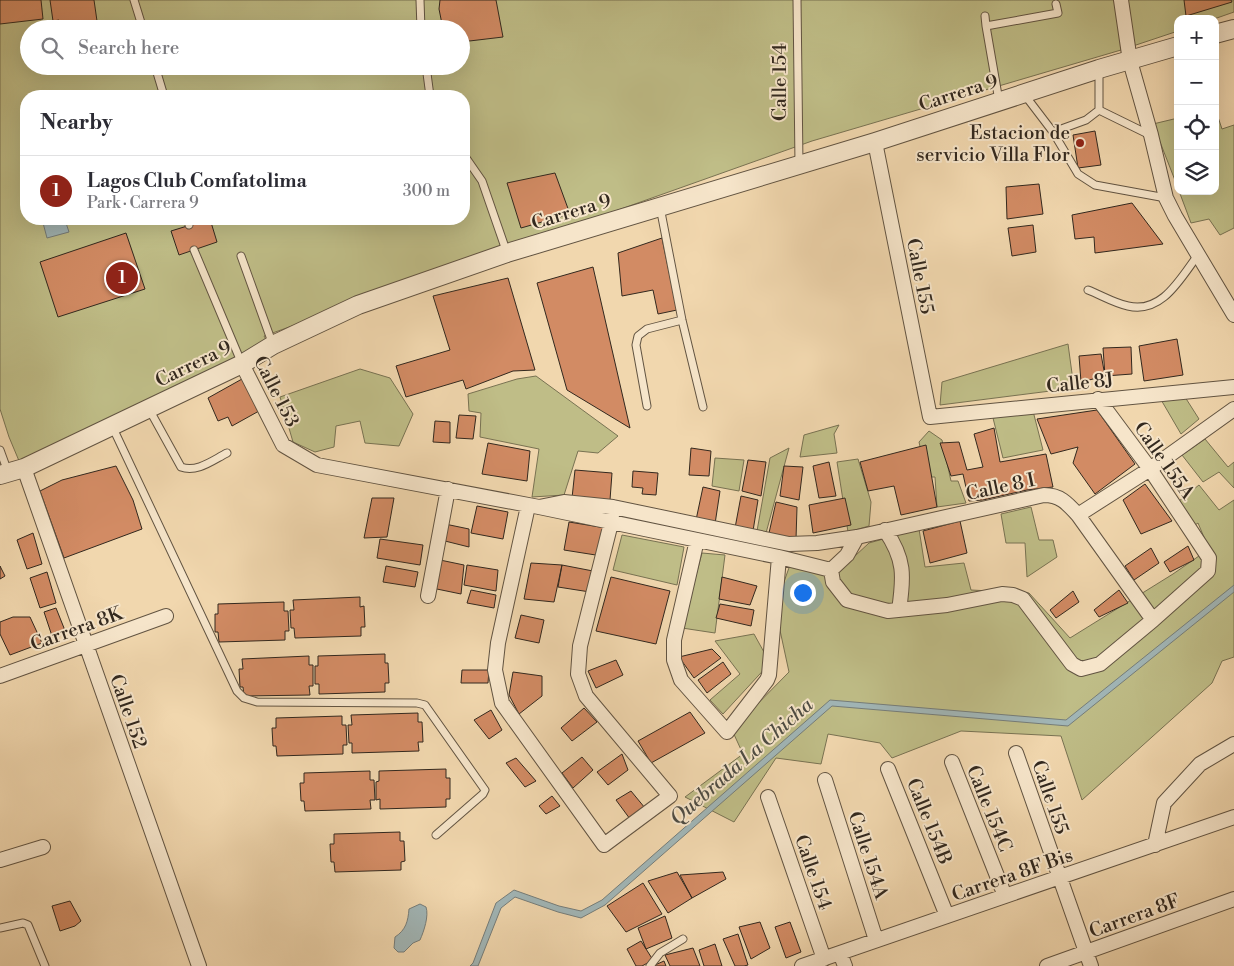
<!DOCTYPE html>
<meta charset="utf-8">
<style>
:root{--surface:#fff;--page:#f2f2f3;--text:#2b2b33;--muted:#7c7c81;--line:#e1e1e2;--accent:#8f2418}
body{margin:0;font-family:"Libre Bodoni",serif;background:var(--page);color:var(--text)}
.controls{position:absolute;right:15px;top:15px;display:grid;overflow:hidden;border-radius:10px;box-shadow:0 5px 20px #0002}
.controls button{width:45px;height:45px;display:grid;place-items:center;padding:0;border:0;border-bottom:1px solid var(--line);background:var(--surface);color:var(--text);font:25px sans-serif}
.you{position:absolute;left:802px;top:592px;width:18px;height:18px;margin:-12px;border:4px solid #fff;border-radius:50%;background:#1a73e8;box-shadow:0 0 0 8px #1a73e833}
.badge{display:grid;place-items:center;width:32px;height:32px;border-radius:50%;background:var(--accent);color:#fff;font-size:16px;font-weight:700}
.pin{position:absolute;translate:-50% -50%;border:2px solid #fff;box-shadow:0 1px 5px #0006}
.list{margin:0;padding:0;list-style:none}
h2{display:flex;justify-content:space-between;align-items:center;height:65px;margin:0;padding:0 20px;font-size:21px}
h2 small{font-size:16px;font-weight:400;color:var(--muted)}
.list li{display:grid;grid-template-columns:32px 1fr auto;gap:15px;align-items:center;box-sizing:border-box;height:70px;padding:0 20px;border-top:1px solid var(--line)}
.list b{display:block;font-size:19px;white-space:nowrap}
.list p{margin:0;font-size:16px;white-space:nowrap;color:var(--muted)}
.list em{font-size:16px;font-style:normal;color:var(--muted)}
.icon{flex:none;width:28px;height:28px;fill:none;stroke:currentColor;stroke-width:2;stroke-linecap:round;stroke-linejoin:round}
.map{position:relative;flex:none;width:1234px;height:966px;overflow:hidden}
.search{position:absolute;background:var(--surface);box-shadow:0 5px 20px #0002;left:20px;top:20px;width:450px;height:55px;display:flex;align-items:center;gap:12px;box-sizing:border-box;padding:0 18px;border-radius:28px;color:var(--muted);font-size:19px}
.panel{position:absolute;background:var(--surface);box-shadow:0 5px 20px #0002;left:20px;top:90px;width:450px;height:135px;border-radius:20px}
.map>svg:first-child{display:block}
</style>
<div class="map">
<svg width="1234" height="966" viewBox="0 0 1234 966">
<rect width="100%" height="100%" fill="#f1d7ae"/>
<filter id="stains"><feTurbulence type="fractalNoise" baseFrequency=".004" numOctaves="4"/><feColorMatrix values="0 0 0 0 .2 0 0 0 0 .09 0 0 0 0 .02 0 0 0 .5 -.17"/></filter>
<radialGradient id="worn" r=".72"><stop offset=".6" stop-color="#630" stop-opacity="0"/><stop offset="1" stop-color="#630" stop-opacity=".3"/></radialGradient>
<path fill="#bfbd87" stroke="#787252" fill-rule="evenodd" d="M0 0H1234V12L1214 19H1178V31L1121 50 812 141 264 336 269 345 22 468 9 437 0 409ZM29 29H461V66H29ZM26 96H464V219H26Z
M1215 108 1222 129 1234 125V228L1220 235 1209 219 1191 223 1179 191H1215Z
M1178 118V188L1153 124Z
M1068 344 1074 388 940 405 942 382Z
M360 369 390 378 413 414 399 446 365 443 360 421 336 426 334 447 315 452 293 442 280 397Z
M536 376 618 436 598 453 578 451 564 495 532 497 539 449 480 437 481 413 469 411 468 394 517 379Z
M1185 397 1199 419 1181 434 1160 398Z
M1033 411 1043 450 1003 458 993 418Z
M839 425 834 434 837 453 800 457 804 435Z
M929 431 942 440 951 481H958L966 503 937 507 935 477H927L919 442Z
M1205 439 1228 467 1234 462V488L1219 472 1203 482 1182 455Z
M789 448 766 533 757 531 770 458Z
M715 458 744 460 739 491 712 486Z
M858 459 871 502 869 526 848 532 837 462Z
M1199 485 1219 510 1234 500V657L1222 661 1212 683 1082 800 1061 736 961 731 892 758 880 743 828 734 821 764 776 758 734 822 685 797 743 754 732 730 789 672 775 607 790 565 841 569 869 543 919 529 925 567 964 563 971 590 1029 593 1070 638 1173 574 1209 549 1198 523 1195 525 1179 501Z
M1031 507 1039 540H1053L1057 557 1027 577 1025 543H1006L1001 514Z
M622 535 684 547 677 585 613 570Z
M702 553 725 555 715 633 682 628Z
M754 634 770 663 723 714 710 700 740 674 715 641Z"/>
<path fill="#a1b6b7" stroke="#757d7a" d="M42 219H68L65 220 69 232 47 238Z
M1234 585V592L1068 726 832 706 605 905 581 918 558 912 515 897 501 908 478 966H470L473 963 496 903 514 890 559 906 581 911 602 900 830 700 1066 720Z
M420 904 426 907C429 916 424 931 420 940L413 943 404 952H398L394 948 395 937C406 930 408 921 409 909Z"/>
<path fill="#d28b64" stroke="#32281e" d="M0 0H41L43 19 0 24Z
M50 0H94L97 21 60 26 59 20 53 21Z
M440 0H496L503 37 461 42V29H443L439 9Z
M1184 0H1231L1232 2 1186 16Z
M1095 131 1101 165 1078 168 1073 135Z
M555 173 570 214 521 228 507 183Z
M1039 184 1043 214 1007 219 1006 187Z
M1132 203 1163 244 1095 253 1094 237 1075 239 1072 215Z
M210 219 217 242 179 255 171 231Z
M1033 225 1036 252 1012 256 1008 228Z
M126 233 145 289 58 317 40 262Z
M662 238 677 310 658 314 653 290 622 296 618 253Z
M593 267 630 428 567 390 537 283Z
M508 278 535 370 513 371 466 389 463 380 406 397 396 366 450 350 433 296Z
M1177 339 1183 375 1144 381 1139 346Z
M1131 347 1132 374 1105 376 1103 348Z
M1101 354 1105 376 1081 382 1079 356Z
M242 379 259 411 232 426 228 417 218 421 208 398Z
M1097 410 1135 464 1095 494 1073 463 1078 447 1051 454 1037 419Z
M459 415 476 416 473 439 456 438Z
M435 421 450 422V443L433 442Z
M994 428 1000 462 1046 454 1053 487 1027 490 983 500 969 501 963 474 951 476 940 443 959 442 967 470 983 467 974 434Z
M488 443 530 451 527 481 482 474Z
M926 445 937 507 901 515 894 486 868 491 860 462Z
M691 448 711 451 709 476 689 475Z
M748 460 766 462 761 496 742 491Z
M829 462 836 496 819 498 813 466Z
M116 466 133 500 142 529 64 558 40 491 62 480Z
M784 466 803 467 799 500 780 496Z
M575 470 612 473 610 500 572 498Z
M633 471 658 473 656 495 642 494 643 488 632 487Z
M1145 484 1172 521 1141 534 1123 500Z
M703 487 720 491 715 524 696 520Z
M741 496 758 500 753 531 735 528Z
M372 498H394L387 537 364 538Z
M845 498 851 525 813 533 809 505Z
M776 502 797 507 796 539 769 533Z
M477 506 508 512 503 539 471 533Z
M960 521 967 553 930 563 923 531Z
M569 522 606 528 602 556 564 550Z
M445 524 469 529V547L441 540Z
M33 533 42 564 27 569 17 540Z
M380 539 423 545 420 565 377 558Z
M1188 546 1194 560 1170 572 1164 562Z
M1151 548 1159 563 1134 580 1125 566Z
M440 560 464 565 461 594 432 588Z
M531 563 562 565 554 602 524 599Z
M467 565 498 570 496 591 464 585Z
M562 565 593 571 590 592 558 587Z
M0 566 5 576 0 579Z
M386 566 418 572 415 587 383 582Z
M47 572 56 603 40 608 30 578Z
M611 577 670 591 656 644 596 631Z
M722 577 757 586 750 605 719 599Z
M471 590 496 595 494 608 467 603Z
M1119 590 1128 603 1099 617 1094 610Z
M1073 591 1079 602 1056 618 1050 610Z
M360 597V607L364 606 365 627H361V636L295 638 294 628H291L290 610H294L293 600Z
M284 602V611H288L289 631H285V640L219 642 218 632H215V614H218V604Z
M720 604 754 610 751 626 716 618Z
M56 608 66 633 53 639 44 612Z
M521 615 544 620 539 643 515 638Z
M13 617H30L42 643 10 655 0 634V622Z
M712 649 721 658 694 678 679 657Z
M385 654V663H388L389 683H385V692L319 694V684H315V666H318V656Z
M309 656V665H313V686H309L310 695 244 696 243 687H240L239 669H243L242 659Z
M616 660 623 675 596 688 588 671Z
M723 662 731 674 707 693 698 680Z
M462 670H489L488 683H461Z
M513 672 542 676V696L519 714 509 695Z
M584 708 597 722 572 741 561 728Z
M491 710 502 730 489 739 474 720Z
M690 712 705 733 651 763 638 741Z
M418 713V722H422L423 742H418L419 751 352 753V743H349L348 725H352L351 715Z
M342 716V725H346L347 745H343V754L277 756 276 746H273L272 728H276V718Z
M622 754 628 770 608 785 597 772Z
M582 757 593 770 573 788 562 773Z
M516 758 536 781 525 787 506 763Z
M446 769V778H450V799H446V807L380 809V799L376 800V782L379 781V771Z
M370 771V780H374L375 800H370L371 809 305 811 304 801H301L300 783H304V773Z
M631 791 645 808 630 819 616 800Z
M552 796 560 806 546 814 539 806Z
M400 832V841H404L405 861 401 862V870L335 872 334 862H331L330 844H334V834Z
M677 872 692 898 668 913 648 881Z
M723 872 726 879 692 898 680 875Z
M643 883 662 914 626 932 607 906Z
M70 901 81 921 75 926 60 931 52 906Z
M665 916 672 938 646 949 638 928Z
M760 922 770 948 751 959 739 927Z
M790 922 801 952 786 958 775 927Z
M738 934 748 965 744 966H735L723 939Z
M641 941 653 960 642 966H636L627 949Z
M715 944 722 966H704L699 950Z
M693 948 700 966H670L665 955Z
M664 961 666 966H655V965Z"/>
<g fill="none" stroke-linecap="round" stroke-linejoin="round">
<g stroke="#625442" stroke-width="9">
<path id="service" d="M134 0 143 29
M420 0 421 29
M797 0 799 164
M985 16 986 26
M155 66 164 96
M426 66 430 96
M1024 94 1053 132 1078 174 1095 185 1166 198
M999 101 986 26 1058 13 1056 4
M1099 110 1150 135
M1053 132 1086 120 1099 110V70
M464 155 482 181 507 253
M660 207 682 320 703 407
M188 219 189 225
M194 250 242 364
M241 256 273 345
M1088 290C1101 295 1114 303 1128 306 1162 314 1180 279 1198 255
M647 406 636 345 638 336 647 329 682 320
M149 409 181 467C197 473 213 460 227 453
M112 426 237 691 244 698 257 702 417 703 425 705 485 790 483 794 436 835
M0 450 8 472
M0 928 23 923 28 925 45 966
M650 966 660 953 683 939"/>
</g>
<g stroke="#625442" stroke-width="16">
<path id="minor" d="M1121 0 1130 61 1151 135 1166 198 1175 216 1234 315
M875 142 930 417 1234 387
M242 364 283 445 317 465 539 507 779 557 831 570
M24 468 199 966
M528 506 498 643 495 670 502 703 604 845 670 796 586 696 578 674 580 646 611 523 613 507
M539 507 564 502 613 507 789 544 817 543 857 537 1044 495C1060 495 1067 503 1078 515L1153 620
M1078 515 1150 469 1234 409
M885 530C905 559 904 576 899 610
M697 540 674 640V660L681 680 727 732 767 680 769 675 779 557
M831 570 833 582 847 600 888 611 947 605 1002 594 1013 595 1023 599 1072 664 1081 669 1100 664 1153 620 1208 571 1209 558 1150 469 1098 399
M831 570 847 555 857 537
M428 596 448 489
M0 676 166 616
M1016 753 1091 966
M952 762 1005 896
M888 769 947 916
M825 780 876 940
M768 797 824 959
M1155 845 1164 803 1200 764 1234 744
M0 860 43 847
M840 953 845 966
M802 966 1234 817
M1047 966 1234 899"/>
</g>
<g stroke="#625442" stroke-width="20">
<path id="tertiary" d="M1215 34 1234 29
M0 475 24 468 242 364 273 345 358 305 507 253 875 142 1099 69 1178 46"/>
</g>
<use href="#service" stroke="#f6e5ca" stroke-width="7"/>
<use href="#minor" stroke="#f6e5ca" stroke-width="14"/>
<use href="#tertiary" stroke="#f6e5ca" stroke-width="18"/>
</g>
<circle fill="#8f2418" stroke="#f6e5ca" stroke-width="2" cx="1080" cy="143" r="5"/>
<g text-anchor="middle" stroke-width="4" stroke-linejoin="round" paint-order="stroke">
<g font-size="19" fill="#32281e" stroke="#f6e5ca">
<text transform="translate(779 82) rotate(-90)" y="7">Calle 154</text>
<text transform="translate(958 92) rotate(-18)" y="7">Carrera 9</text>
<text transform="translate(571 211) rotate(-17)" y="7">Carrera 9</text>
<text transform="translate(921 276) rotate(79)" y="7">Calle 155</text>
<text transform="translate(193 363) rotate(-26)" y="7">Carrera 9</text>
<text transform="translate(1080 382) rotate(-6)" y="7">Calle 8J</text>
<text transform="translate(277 391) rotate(63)" y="7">Calle 153</text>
<text transform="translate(1165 460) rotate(55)" y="7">Calle 155A</text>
<text transform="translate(1000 486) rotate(-12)" y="7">Calle 8 I</text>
<text transform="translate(76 628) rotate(-20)" y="7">Carrera 8K</text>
<text transform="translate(129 711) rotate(71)" y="7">Calle 152</text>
<text transform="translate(1051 797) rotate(71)" y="7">Calle 155</text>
<text transform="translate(990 808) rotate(68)" y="7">Calle 154C</text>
<text transform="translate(930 821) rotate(68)" y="7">Calle 154B</text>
<text transform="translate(869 855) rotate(72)" y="7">Calle 154A</text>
<text transform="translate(814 872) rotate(71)" y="7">Calle 154</text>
<text transform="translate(1012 874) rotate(-19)" y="7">Carrera 8F Bis</text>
<text transform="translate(1134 915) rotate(-20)" y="7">Carrera 8F</text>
</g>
<g font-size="19" fill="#32281e" stroke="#f6e5ca" text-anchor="end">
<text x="1070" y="139">Estacion de<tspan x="1070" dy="22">servicio Villa Flor</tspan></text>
</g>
<g font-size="20" font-style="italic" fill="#4e4c44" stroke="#f6e5ca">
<text transform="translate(741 761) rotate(-41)" y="7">Quebrada La Chicha</text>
</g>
</g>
<rect width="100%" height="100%" filter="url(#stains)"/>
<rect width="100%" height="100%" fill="url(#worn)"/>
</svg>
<div class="controls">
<button>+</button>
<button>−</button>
<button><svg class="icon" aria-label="locate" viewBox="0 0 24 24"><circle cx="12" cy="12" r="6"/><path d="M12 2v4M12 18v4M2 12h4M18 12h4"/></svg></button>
<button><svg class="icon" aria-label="layers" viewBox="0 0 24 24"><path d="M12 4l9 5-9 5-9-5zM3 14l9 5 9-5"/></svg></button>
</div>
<div class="you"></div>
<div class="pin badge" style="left:122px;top:278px">1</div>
<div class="search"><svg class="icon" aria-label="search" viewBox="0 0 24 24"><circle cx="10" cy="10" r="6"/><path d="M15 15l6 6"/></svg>Search here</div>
<section class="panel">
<h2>Nearby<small></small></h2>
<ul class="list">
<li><span class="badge">1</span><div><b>Lagos Club Comfatolima</b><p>Park · Carrera 9</p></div><em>300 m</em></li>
</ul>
</section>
</div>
